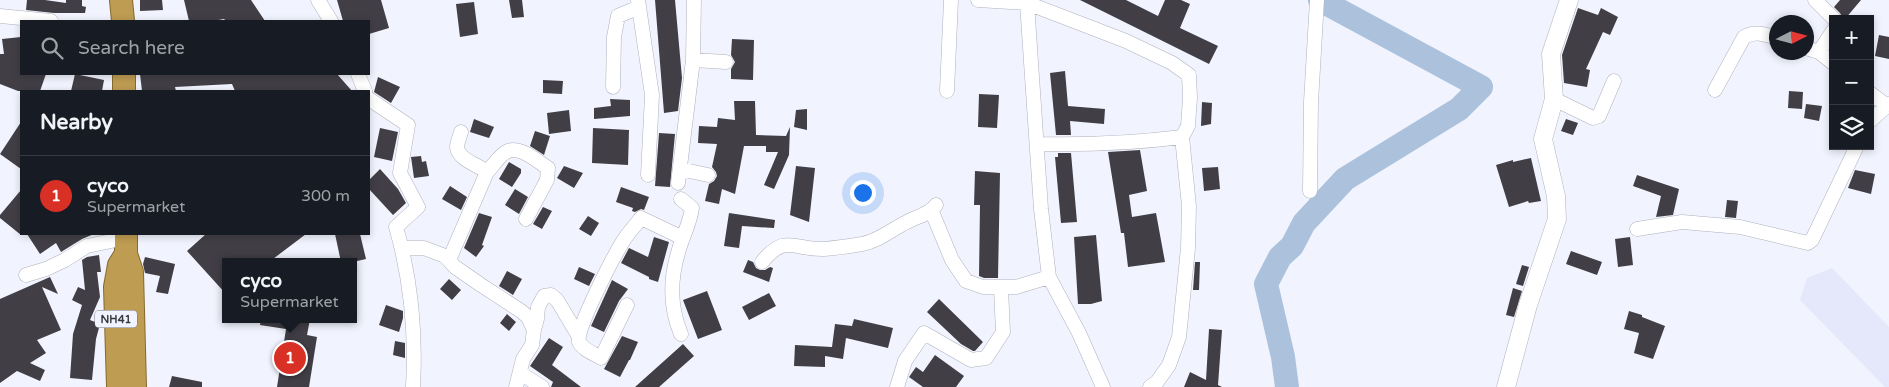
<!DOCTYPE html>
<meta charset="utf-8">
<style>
:root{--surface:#171b24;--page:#20242c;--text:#f1f3f6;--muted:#9ea1a6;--line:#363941;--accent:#d93025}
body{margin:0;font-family:"Varela Round",sans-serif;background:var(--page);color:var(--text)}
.controls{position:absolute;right:15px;top:15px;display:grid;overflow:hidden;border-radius:0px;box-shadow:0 2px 8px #0003}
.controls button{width:45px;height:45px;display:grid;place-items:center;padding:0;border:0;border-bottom:1px solid var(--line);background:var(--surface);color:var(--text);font:25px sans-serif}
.compass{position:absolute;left:1769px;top:15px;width:45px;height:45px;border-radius:50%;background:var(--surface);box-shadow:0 2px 8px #0003;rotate:84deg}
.you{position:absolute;left:862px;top:192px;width:18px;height:18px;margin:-12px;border:4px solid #fff;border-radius:50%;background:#1a73e8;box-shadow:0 0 0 8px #1a73e833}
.badge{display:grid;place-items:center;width:32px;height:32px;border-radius:50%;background:var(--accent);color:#fff;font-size:16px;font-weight:700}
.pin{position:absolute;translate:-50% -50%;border:2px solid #fff;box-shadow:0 1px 5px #0006}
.popup{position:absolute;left:222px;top:258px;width:135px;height:65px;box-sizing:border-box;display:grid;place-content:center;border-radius:0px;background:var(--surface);filter:drop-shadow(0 1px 4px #0005);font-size:16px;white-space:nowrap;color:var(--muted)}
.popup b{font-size:19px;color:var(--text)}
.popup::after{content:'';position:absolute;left:50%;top:100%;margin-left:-10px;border:10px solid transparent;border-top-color:var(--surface)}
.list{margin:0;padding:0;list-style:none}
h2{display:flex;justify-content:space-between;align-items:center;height:65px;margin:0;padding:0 20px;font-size:21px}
h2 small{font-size:16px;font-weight:400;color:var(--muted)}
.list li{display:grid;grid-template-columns:32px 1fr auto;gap:15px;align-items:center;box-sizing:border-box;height:80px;padding:0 20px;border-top:1px solid var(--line)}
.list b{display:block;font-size:19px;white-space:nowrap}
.list p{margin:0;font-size:16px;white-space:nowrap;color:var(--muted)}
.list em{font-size:16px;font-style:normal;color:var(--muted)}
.icon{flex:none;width:28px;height:28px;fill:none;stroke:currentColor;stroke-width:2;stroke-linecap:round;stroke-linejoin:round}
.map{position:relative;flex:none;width:1889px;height:387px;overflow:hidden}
.search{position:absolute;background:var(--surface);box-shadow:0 2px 8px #0003;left:20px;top:20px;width:350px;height:55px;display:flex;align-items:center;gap:12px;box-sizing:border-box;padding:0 18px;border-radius:0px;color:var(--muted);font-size:19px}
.panel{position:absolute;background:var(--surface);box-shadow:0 2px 8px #0003;left:20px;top:90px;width:350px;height:145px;border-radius:0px}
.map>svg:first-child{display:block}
</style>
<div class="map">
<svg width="1889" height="387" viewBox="0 0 1889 387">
<rect width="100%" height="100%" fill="#f1f4fe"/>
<path fill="#e4e8fa" d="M1832 268 1889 327V387H1885L1800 300 1807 278Z"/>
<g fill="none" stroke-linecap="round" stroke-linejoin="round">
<path stroke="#acc1db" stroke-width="24" d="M1287 387 1283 357 1266 284 1280 257 1292 246 1304 223 1345 179 1459 109 1481 87 1320 0"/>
</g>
<path fill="#423e46" d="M27 0H45L66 3V0H82V6L86 7 85 13H54L26 10Z
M140 0H162L163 10 140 11Z
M184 0H251L265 21H226L224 19 213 21H189Z
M337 0H381L389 28 369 34V21H343Z
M509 0H522L524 17 512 18Z
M655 0H675L682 78 678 111 664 113Z
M1080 0H1126L1158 16 1165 0H1181L1190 4 1180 28 1218 46 1209 64Z
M1840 0H1861L1845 19H1843L1840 13 1834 7Z
M474 2 478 34 460 37 456 4Z
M1578 8 1598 15 1601 8 1618 17 1610 35 1603 32 1586 69 1590 70 1587 87 1564 83 1562 55Z
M1879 35 1889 37V59L1875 56Z
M21 37V74H46L40 91H18L0 84V54H4L2 39Z
M732 39 754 40 753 80 731 79V69L735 62 731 55Z
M1065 71 1068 106 1105 109 1104 124 1070 121 1071 135H1056L1050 73Z
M75 74 104 80 102 91H71Z
M140 74H337L352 91H235L232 84 175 87 176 91H142Z
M378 77 400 87 391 103 374 92Z
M543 80 563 81 562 94 543 93Z
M1789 91 1803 92 1802 109 1788 108Z
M979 94 999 95 997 128 978 127Z
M610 99 630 100V116L594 119V108L611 106Z
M734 101H755L756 135 786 136 790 127 789 155 774 189 764 185 778 152H766V146H744L735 194 722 189 719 204 705 201 709 184 714 181 717 176 716 172 712 167 717 144 698 143 699 126 717 127 718 118 735 120Z
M1202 102 1212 103 1211 124 1201 126Z
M1806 104 1822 106 1819 121 1804 118Z
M807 109V130L794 127 796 110Z
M569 110 571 131 549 134 547 113Z
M474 119 494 127 489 138 470 132Z
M1566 119 1578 123 1573 135 1561 131Z
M21 122V169L0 154Z
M380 128 398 132 392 161 374 157Z
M593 128 629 130 628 165 592 163Z
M535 131 550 136 544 155 530 146Z
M659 133 675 134 670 187 655 186Z
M1140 150 1147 191 1129 195 1132 217 1156 213 1165 262 1128 267 1124 233H1121L1108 152Z
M1058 153H1071L1077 222 1061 223 1055 157H1058Z
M421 156 422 162 426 161 429 176 414 178 411 157Z
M1531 158 1541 201 1529 203 1528 201 1509 207 1496 165 1513 160V162Z
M509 162 521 169V173L512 187 499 179Z
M564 166 583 173 574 188 557 178Z
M796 166 815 168 809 222 790 215Z
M1218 167 1220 189 1204 191 1202 168Z
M380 169 398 189 406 203 393 215 369 189V180Z
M1855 170 1875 174 1871 194 1848 188Z
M975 171 1000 173 998 278H984L979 276 980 205H974Z
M1637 175 1679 189 1673 215 1656 217 1661 196 1633 186Z
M450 186 467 197 461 210 442 199Z
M621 187 649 197 644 210 641 209 635 212 632 211 633 208 616 202Z
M515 189 528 197 519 214 505 205Z
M21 190V235L0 218V215Z
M1727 200 1738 201 1736 218 1725 217Z
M543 207 552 211 542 229 533 224Z
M479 213 492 217 482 245 484 246 476 257 464 248Z
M729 213 775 220 774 228 742 226 739 248 724 246Z
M588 216 599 223 591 236 579 229Z
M27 234H94L82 239 61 252 56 243 40 254Z
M206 234H306L269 262H226V294L187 251Z
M335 234H360L366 259 353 262H341Z
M1096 235 1102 301 1091 304H1078L1074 237Z
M654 237 669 242 658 282 649 279V277L621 263 629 248 648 257Z
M1630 237 1633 265 1618 267 1615 239Z
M1571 251 1602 262 1597 275 1566 264Z
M99 255 101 272H97L100 297 90 320 100 324 96 339 92 380 70 378 73 334 82 305 72 300 78 287 85 290 82 260 87 257Z
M145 257 175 264 168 294 156 292 160 276 145 273 143 264Z
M748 260 753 262 756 268 760 270H765L770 267 773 268 769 282 743 272Z
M1195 262H1200L1199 290H1193Z
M1522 265 1529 267 1523 286 1516 284Z
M579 267 595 274 589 286 574 279Z
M507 271 522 279 513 295 499 286Z
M50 277 58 294 42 287 61 330 37 340 46 353 30 363 45 370 40 381 17 371 0 383V299Z
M449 279 461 290 452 300 440 289Z
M612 280 628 289 619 301 604 332 591 326Z
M1513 288 1522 291 1514 317 1506 315Z
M707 291 722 330 698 339 683 300Z
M769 293 776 306 749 320 742 307Z
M939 299 983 342 975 351H973L961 344 927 312Z
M386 305 403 311V318L399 332 379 325Z
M1629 311 1642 315V317L1665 326 1653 359 1634 353 1639 333 1624 329Z
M507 314 516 322 509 331 500 323Z
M261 319H310L307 335 317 337 309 387H277L286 329 260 325Z
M854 319 893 328 888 348 846 338 843 359 825 356V367L794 366 795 345 832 347 835 324 852 326Z
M1209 329 1222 330 1218 385 1222 387H1184L1190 372 1206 380Z
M622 336 638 342 630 360H629L620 377 604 369Z
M549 338 563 347 552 365 581 387H551L553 382 530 366Z
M395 341 405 343V358L393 355Z
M683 344 694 356 659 387H635Z
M935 355 964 376 956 387H923L909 377 916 367 923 372Z
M172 376 202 382V387H169Z"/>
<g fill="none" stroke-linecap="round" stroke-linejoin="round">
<g stroke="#afb1bb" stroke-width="15">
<path id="minor" d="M318 0 331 21
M638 0 652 95 648 175
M694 0 693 60 726 62
M978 0 1027 3 1126 41 1172 63 1189 75 1190 98 1188 126 1182 137C1134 143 1085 145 1037 144
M1815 0 1834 19
M1027 3 1041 209 1049 277 1079 333 1103 387
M0 16 51 21
M1806 48 1819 52 1833 63
M1819 52 1833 31
M358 74 365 91
M613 87 614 37 618 16 639 7
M1715 90 1744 37C1755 31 1765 34 1776 38
M947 91 951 0
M1870 93 1886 105
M369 99 408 125 400 173 418 207 396 227C411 279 416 333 413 387
M1554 99 1593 118 1599 116 1614 81
M1870 121 1889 104
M680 169 708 175
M487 172C493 166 499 156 506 152 519 144 538 162 548 168L547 180 526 219
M678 183 693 60
M1310 191 1311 102 1317 0
M932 212 952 260 966 281 983 287H1016L1049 277
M1637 229 1682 222 1740 227 1808 243 1812 240 1857 146
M402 248H424L445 256 455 267 481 285 521 311 528 317 534 330 532 345 523 359 516 387
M449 260 487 172C479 165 458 160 457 147 457 143 460 136 461 132
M762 262C786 233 793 250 824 249 836 248 850 246 862 244 879 241 892 229 907 222 917 216 929 215 936 205
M26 275 46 269 65 260 87 246 126 238
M627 305 601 358C595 354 583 350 579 342 574 332 614 256 622 243 627 234 635 226 641 218L683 238
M534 330 537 319 538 307 544 296 551 295 557 300 578 335
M681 334C670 308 670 280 678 253 682 237 690 224 692 208L681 199
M520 373 542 387
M897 387 905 361 924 333 971 360 986 358 1003 332 1001 288
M1150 387 1157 382 1169 365 1179 337 1188 248 1189 206 1182 137"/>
</g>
<g stroke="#afb1bb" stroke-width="19">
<path id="tertiary" d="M1506 387 1528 305 1557 219 1556 196 1543 139 1554 99 1551 54 1569 0"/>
</g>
<g stroke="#846a2e" stroke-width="24">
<path id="trunk" d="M121 0 123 21
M124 74V91
M126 234V254L132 272 135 387
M118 387 115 287 119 265 126 254"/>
</g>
<use href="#minor" stroke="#fff" stroke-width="14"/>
<use href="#tertiary" stroke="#fff" stroke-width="18"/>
<use href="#trunk" stroke="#be9c52" stroke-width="22"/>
</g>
<g text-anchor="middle" stroke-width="5" stroke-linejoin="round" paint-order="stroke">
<rect fill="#f1f4fe" stroke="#707278" stroke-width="1" x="95" y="310.5" width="42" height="17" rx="4"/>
<g font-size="11" font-weight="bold" fill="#393a3e">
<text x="116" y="323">NH41</text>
</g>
</g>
</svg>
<div class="controls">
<button>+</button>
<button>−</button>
<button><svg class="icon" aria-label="layers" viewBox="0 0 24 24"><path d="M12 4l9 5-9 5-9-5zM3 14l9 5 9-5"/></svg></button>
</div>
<svg class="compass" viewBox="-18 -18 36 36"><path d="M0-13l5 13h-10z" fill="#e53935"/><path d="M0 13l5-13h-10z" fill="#9ea1a6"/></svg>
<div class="you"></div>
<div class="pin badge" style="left:290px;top:358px">1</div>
<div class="popup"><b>cyco</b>Supermarket</div>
<div class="search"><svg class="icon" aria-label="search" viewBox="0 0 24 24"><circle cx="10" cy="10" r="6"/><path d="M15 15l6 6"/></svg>Search here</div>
<section class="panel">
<h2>Nearby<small></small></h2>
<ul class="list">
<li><span class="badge">1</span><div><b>cyco</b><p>Supermarket</p></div><em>300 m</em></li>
</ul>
</section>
</div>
